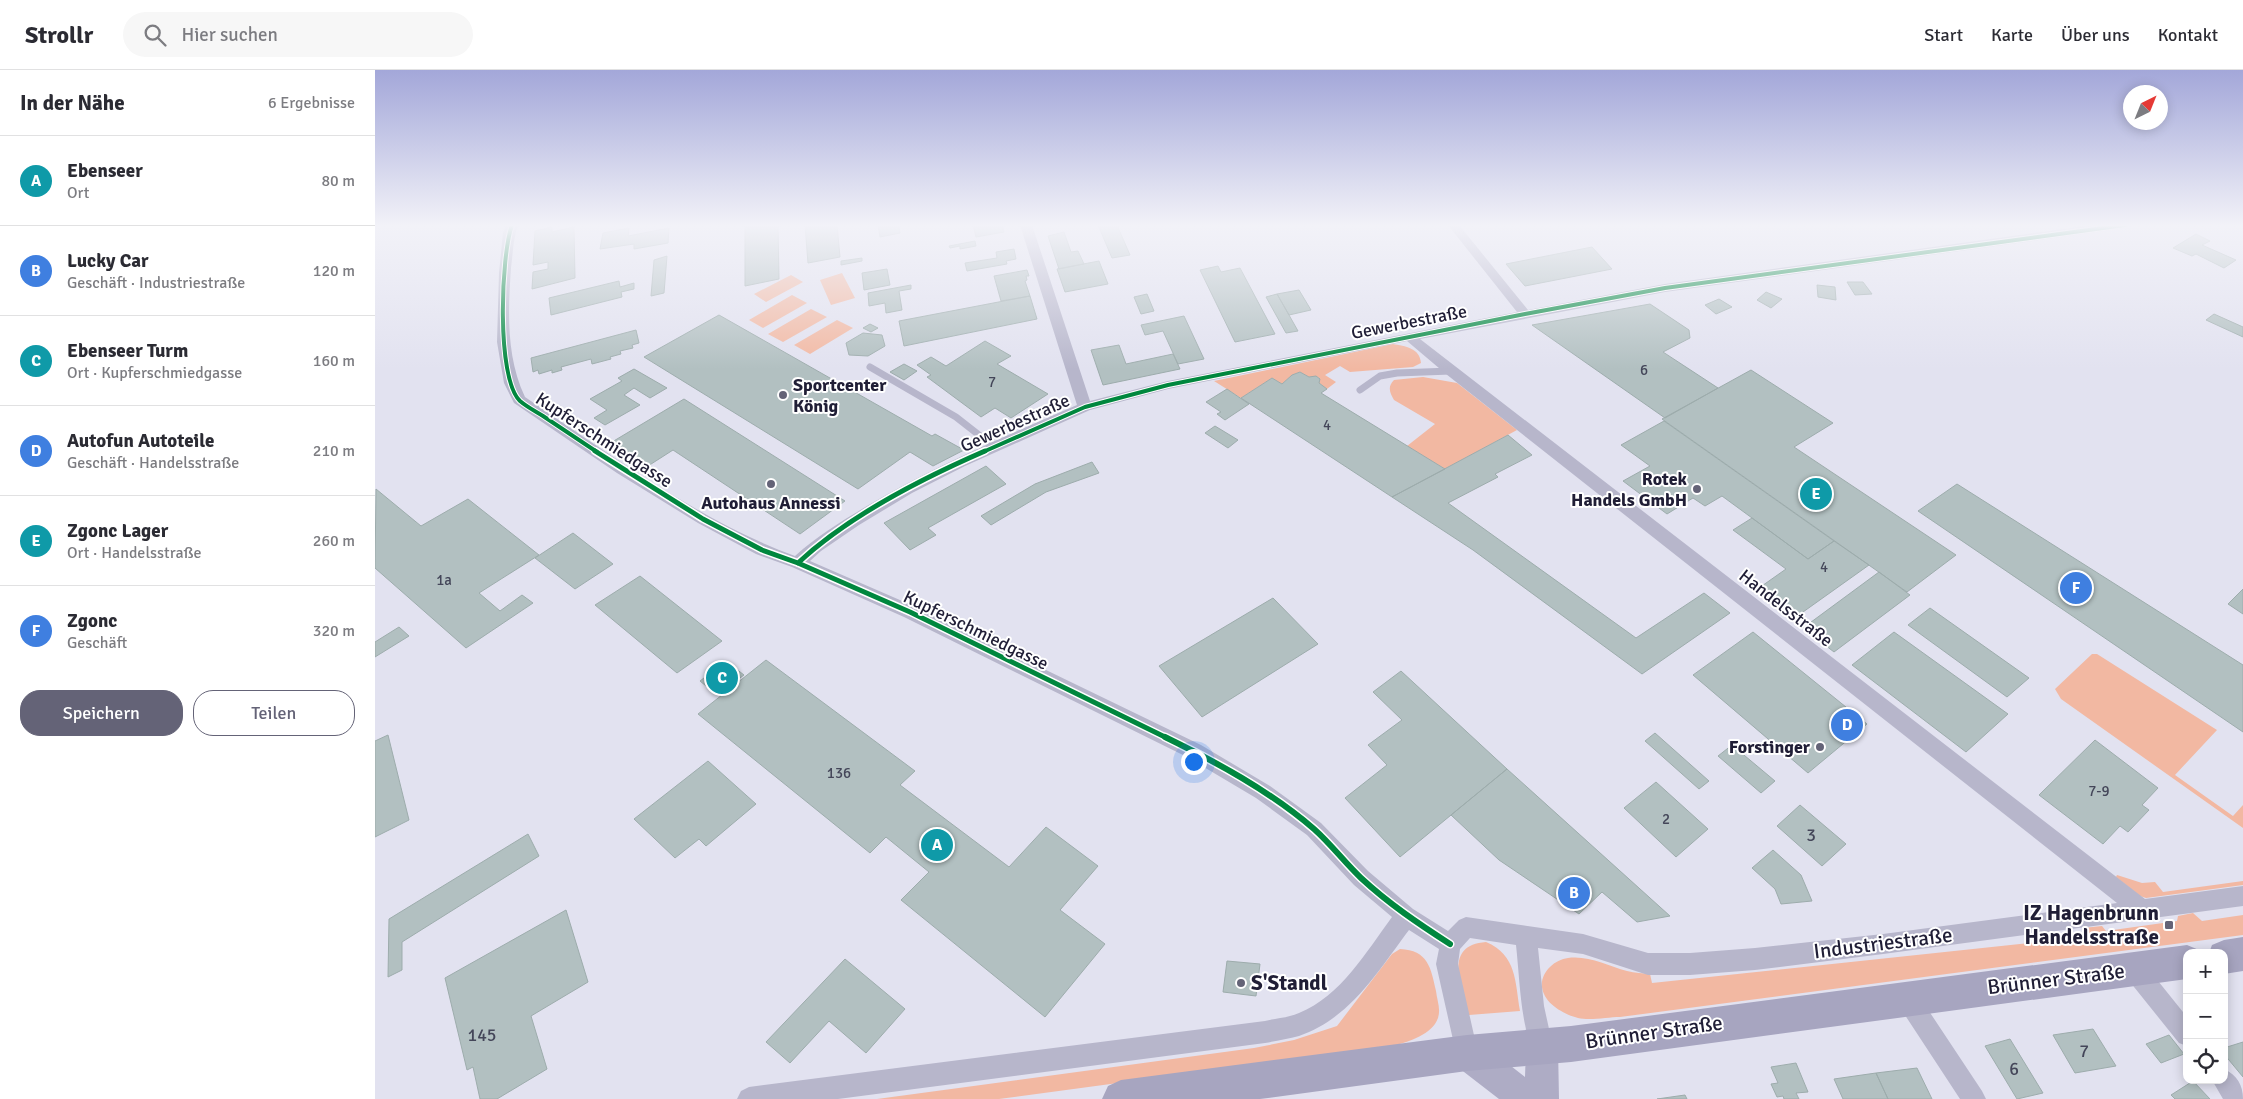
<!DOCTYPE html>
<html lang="de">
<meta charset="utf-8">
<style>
:root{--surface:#fff;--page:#f7f7f7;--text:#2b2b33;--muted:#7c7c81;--line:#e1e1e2;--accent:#646377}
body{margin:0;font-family:Signika,sans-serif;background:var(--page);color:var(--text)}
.controls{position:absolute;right:15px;bottom:15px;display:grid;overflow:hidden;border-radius:10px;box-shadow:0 2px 12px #0003}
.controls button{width:45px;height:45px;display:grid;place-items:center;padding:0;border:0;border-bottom:1px solid var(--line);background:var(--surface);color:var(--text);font:25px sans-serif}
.compass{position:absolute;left:1748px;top:15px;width:45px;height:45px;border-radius:50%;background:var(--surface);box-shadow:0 2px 12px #0003;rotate:43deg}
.you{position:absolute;left:818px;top:691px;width:18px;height:18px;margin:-12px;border:4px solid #fff;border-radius:50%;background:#1a73e8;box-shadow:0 0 0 8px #1a73e833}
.badge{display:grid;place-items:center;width:32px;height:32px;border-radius:50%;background:var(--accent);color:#fff;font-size:16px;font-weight:700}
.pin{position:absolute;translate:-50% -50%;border:2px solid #fff;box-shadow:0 1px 5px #0006}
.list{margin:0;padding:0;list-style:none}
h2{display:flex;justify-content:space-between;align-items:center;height:65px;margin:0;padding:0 20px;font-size:21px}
h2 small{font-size:16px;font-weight:400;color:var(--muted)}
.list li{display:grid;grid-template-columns:32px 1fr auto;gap:15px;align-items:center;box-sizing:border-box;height:90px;padding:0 20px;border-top:1px solid var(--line)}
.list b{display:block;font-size:19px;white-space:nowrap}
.list p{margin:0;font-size:16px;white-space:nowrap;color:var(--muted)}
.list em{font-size:16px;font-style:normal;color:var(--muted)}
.actions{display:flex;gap:10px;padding:15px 20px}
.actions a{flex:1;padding:11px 0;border:1px solid var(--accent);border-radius:20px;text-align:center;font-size:18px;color:var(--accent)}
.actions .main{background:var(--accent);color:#fff}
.icon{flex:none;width:28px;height:28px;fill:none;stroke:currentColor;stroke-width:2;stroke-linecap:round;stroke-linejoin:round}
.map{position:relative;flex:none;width:1868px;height:1029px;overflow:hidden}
header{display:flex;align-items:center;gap:30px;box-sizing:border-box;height:70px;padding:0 25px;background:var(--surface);border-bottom:1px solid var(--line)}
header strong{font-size:24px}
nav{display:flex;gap:28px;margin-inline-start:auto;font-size:18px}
.search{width:350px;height:45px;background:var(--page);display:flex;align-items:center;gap:12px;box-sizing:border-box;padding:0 18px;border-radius:28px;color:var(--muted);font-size:19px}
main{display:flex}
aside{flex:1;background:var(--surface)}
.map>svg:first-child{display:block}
</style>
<header>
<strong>Strollr</strong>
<div class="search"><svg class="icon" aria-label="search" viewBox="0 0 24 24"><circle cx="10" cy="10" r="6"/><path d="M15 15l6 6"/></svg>Hier suchen</div>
<nav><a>Start</a><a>Karte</a><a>Über uns</a><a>Kontakt</a></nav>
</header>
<main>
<aside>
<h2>In der Nähe<small>6 Ergebnisse</small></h2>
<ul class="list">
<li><span class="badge" style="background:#0f9aa8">A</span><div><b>Ebenseer</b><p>Ort</p></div><em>80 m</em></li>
<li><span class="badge" style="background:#3f7fe0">B</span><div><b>Lucky Car</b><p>Geschäft · Industriestraße</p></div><em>120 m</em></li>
<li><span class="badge" style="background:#0f9aa8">C</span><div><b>Ebenseer Turm</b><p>Ort · Kupferschmiedgasse</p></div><em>160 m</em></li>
<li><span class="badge" style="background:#3f7fe0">D</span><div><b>Autofun Autoteile</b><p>Geschäft · Handelsstraße</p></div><em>210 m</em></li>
<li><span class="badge" style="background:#0f9aa8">E</span><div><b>Zgonc Lager</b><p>Ort · Handelsstraße</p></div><em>260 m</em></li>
<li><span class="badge" style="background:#3f7fe0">F</span><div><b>Zgonc</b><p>Geschäft</p></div><em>320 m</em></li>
</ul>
<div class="actions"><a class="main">Speichern</a><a>Teilen</a></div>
</aside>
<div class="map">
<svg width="1868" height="1029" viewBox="0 0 1868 1029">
<rect width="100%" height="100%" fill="#e2e2f0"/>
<path fill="#f2b8a2" d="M467 203 480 228 456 235 445 210Z
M416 205 428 212 391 232 379 224Z
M417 225 432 233 388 258 374 250Z
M436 239 452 247 408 272 393 264Z
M462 250 478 258 435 284 419 275Z
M1018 274C1030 276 1045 278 1046 293L1038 297 975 302 965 296 950 305 961 312 952 319 944 313 945 310 943 307H934L925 302 917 305 907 314 897 308 866 328 839 311Z
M1048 307 1082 313 1142 360 1070 399 1032 376 1060 354 1019 330C1015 323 1012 317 1019 310Z
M1717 584H1722L1842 660 1800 705 1858 746 1868 735V758L1686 629 1680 619Z
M1742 805 1767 813 1780 812 1788 822 1868 811V815L1771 828 1765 826 1741 807Z
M1818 843 1827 851 1868 845V865L1245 947C1233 947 1215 951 1203 948 1191 945 1174 936 1169 924 1161 907 1177 890 1193 888 1213 885 1233 896 1252 901 1260 903 1268 903 1275 904L1277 913 1712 867 1708 858 1727 856 1731 861 1802 851 1803 846Z
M1111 872C1142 885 1140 912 1145 941L1094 945C1087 918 1067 875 1111 872Z
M1025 879C1053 880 1056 898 1061 921 1062 930 1066 939 1063 948 1057 965 1034 971 1019 976L624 1029H502L879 978 919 970 962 956 1017 884Z"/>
<path fill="#b2c0c1" stroke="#9dacac" d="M370 155H403L404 209 370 216Z
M430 155H462L465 187 433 193Z
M503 155H524L525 163 505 167Z
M598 155H627L629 162 601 167Z
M723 155H742L755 185 737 188Z
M177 157V162L199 157 200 208 157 219 158 202 173 199V192L158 195 160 161Z
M254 158 253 166 294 158 293 173 259 179V174L225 179 228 163Z
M689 162 696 182 703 181 709 194 684 199 673 166Z
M1821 164 1835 171 1827 175 1861 190 1849 198 1821 184 1817 186 1798 178Z
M600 171 601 176 585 179V176L575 178 574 176Z
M1217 177 1237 199 1150 216 1131 194Z
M639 179 641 189 631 191 632 194 592 201 590 193 622 188 621 182Z
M292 186 289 223 276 226 279 190Z
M487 188V191L466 195V191Z
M724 191 733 214 690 222 682 199Z
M843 196 846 202 865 198 900 264 860 272 825 200Z
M512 199 515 215 489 220 487 203Z
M652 200 654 206H651L652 210 650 211 655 226 626 231 619 206Z
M244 211 245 217 259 213V219L246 222 247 227 176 245 174 228Z
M1472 212H1488L1497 224 1480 225Z
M536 215V219L524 221 527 240 511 243 510 233 494 236 493 223Z
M1442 215 1460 217 1461 230 1443 227Z
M924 220 936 240 914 245 902 224Z
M1391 222 1407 229 1396 238 1382 230Z
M772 224 779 241 766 244 759 227Z
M902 224 914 245 923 261 911 263 891 227Z
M655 226 662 249 529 276 524 251Z
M1344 229 1357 237 1341 244 1330 235Z
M1275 234 1314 260 1315 268 1288 282 1343 318 1290 348 1157 255Z
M1839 244 1868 257V267L1831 250Z
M344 245 557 366 560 364 589 380 558 396 535 382 483 419 269 287Z
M809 246 829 289 803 294 788 261 770 265 766 255Z
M495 254 503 258 496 262 488 258Z
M261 260 264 273 257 275 258 278 245 281 246 284 235 287 236 289 217 294 216 289 186 297 187 300 177 303V300L164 304 163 300 158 302 156 288Z
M488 263 507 265 510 276 493 286 474 285 471 273Z
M610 271 636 286 622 294 673 324 636 348 620 338 606 347 552 307 556 305 542 295 556 287 571 296Z
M744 275 751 294 798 284 805 299 728 315 716 280Z
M529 294 542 301 529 310 515 302Z
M259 299 292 318 275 328 259 318 249 325 265 335 230 355 219 348 232 340 215 329 247 311 243 308Z
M1376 300 1458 353 1419 377 1581 485 1532 522 1287 349Z
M925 302 934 307 941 306 945 309 944 313 952 319 946 323 1070 399 1017 427 866 328 897 308 907 314 917 305Z
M852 319 874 334 850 350 842 344 846 342 831 332Z
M309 329 470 431 425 464 298 380 273 396 237 372Z
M1289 351 1459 471 1433 489 1347 426 1330 436 1318 428 1292 444 1248 411 1275 396 1246 375Z
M840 356 863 370 853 378 830 363Z
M1133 365 1157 385 1120 404 1123 407 1073 433 1261 568 1329 523 1355 543 1267 604 1098 480 1017 427Z
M717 392 724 403 671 422 616 455 606 446 660 414Z
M611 396 631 414 553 458 561 465 535 480 509 453Z
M1582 414 1868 595V662L1543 441Z
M1 419 46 456 93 429 164 485 104 523 125 541 147 525 158 533 91 578 0 498Z
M1377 448 1433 489 1459 471 1494 495 1421 547 1384 518 1411 499 1358 460Z
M198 463 238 494 200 519 160 488Z
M1504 502 1535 525 1459 582 1428 558Z
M265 506 347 571 302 603 220 535Z
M1868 519V544L1853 534Z
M898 528 943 574 827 647 784 596Z
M1555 538 1654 608 1632 627 1533 555Z
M24 557 34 566 0 587V572Z
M1378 562 1492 654 1433 703 1318 605Z
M1519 562 1633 644 1591 682 1477 595Z
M391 590 540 701 525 715 634 797 671 757 723 796 685 840 730 874 670 947 526 830 554 802 511 767 495 783 323 644Z
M351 591 369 605 342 625 325 611Z
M1026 601 1132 699 1025 787 970 728 1012 695 993 675 1027 650 998 622Z
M1280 663 1334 711 1324 719 1270 671Z
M13 665 34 750 0 767V671Z
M1720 670 1783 718 1767 735 1774 740 1753 762 1745 756 1728 774 1664 725Z
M1357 675 1400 711 1386 723 1343 686Z
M333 691 381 734 331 776 324 769 300 788 259 749Z
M1132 699 1295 846 1262 852 1227 822 1204 844 1124 790 1076 745Z
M1281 712 1333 759 1301 787 1249 738Z
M1425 735 1471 774 1447 796 1402 756Z
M153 764 164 786 27 872V900L13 907 14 849Z
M1398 780 1426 805 1437 831 1406 834 1400 819 1377 798Z
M191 840 213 912 156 946 172 999 122 1029H105L98 997 92 1000 70 908Z
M470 889 530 939 491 983 454 951 415 993 391 972Z
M852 891 885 894 881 926 848 922Z
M1718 959 1741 996 1700 1003 1678 965Z
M1794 965 1809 984 1786 993 1771 974Z
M1635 969 1668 1023 1642 1029 1610 976Z
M1868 972V1007L1849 984V978Z
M1421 993 1433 1022 1421 1023 1424 1029H1409L1408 1026 1402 1027 1396 1014 1403 1013 1396 997Z
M1542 998 1557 1029H1513L1501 1003Z
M1501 1003 1513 1029H1468L1459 1009Z
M1818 1011 1835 1029H1800L1796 1025Z
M1310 1025 1312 1029H1282Z"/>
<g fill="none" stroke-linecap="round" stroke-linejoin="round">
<path stroke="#b7b6cb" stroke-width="7" d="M495 297 581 347 618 376
M985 320 1005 306 1022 303 1076 301"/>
<path fill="#b7b6cb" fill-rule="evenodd" d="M131 155H143C138 169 138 183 136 198 133 241 131 287 150 327 233 383 326 452 420 486 442 466 467 451 492 436 559 396 631 366 702 335L645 155H657L715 331 793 311 1142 242 1073 155H1084L1153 240 1290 214 1666 162 1718 155H1755L1750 158 1290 222 1045 269 1770 829 1868 816V836L1508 884 1380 900 1315 905H1273L1208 884 1163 878 1169 936 1178 977 1175 985 1167 988 1159 985C1145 951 1145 911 1141 875L1095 868 1085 879 1083 894 1103 983 1100 991 1092 994 1084 991 1081 983 1061 894 1064 879 1034 860C1003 901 976 948 924 966 913 969 901 971 890 973L463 1029H362L366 1021 374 1017 890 951C901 948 913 948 924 943 966 926 991 882 1017 847L979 815 932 765 881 728 812 687 529 547 417 497 381 484 323 453 242 403 139 333 129 313 122 272 124 203 128 163ZM1032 271 1071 304 1742 833 1508 864 1380 878 1315 883H1273L1208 864 1091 847 1084 850 1073 861 1038 839 993 801 946 753 895 716 826 675 541 537 435 491 446 481 484 455 537 423 590 396 715 340 793 319Z
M1759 888 1767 891 1812 947V976L1804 973 1751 907 1748 899 1751 891Z
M1532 917 1540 920 1607 1021 1611 1029H1585L1524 936 1521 928 1524 920Z
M1849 999C1862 1005 1868 1015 1868 1029H1848L1837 1010H1849Z"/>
<path fill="#aeacc5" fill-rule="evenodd" d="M1167 961 1179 965 1183 977 1184 1029H1124L1080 995 1076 983 1080 971 1092 967 1104 971 1150 1007 1151 977 1155 965Z"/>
<path fill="#a7a5c0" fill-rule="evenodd" d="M1868 867V901L1849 904V883H1834L1837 875 1849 870Z
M1812 875 1824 880 1825 883H1812V909L1196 992 1092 1001 885 1029H727L733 1016 746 1010 1092 965 1196 956Z"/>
<g stroke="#fff" stroke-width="6">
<path id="cycleway-far2" d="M137 155C126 185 121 308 145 331 152 337 160 341 168 346 186 358 204 370 222 382
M608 382 710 337 793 315 1150 244 1290 218 1750 155"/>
</g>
<g stroke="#fff" stroke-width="8">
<path id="cycleway-far1" d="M220 381 328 449 387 480 423 493 535 542 792 668
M423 493C473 446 548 408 610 381"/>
</g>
<g stroke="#fff" stroke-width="9">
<path id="cycleway" d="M790 667C841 692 895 721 939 759 956 774 970 793 986 808 1014 834 1044 854 1075 874"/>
</g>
<use href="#cycleway-far2" stroke="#00873e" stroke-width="4"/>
<use href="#cycleway-far1" stroke="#00873e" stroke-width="5"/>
<use href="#cycleway" stroke="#00873e" stroke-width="6"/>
</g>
<linearGradient id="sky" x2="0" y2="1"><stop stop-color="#a3a7d9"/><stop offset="0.52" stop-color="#f2f2f8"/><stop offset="1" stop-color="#f2f2f8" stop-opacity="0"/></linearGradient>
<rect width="1868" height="299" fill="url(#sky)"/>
<g fill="#646377" stroke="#fff" stroke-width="2">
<circle cx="408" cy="325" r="5"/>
<circle cx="396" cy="414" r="5"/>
<circle cx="1322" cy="419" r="5"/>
<circle cx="1445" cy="677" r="5"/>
<rect x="1789" y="850" width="10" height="10" rx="2.5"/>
<circle cx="866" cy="913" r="5"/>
</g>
<g text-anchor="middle" stroke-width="4" stroke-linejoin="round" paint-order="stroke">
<g font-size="15" fill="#444659">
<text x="1269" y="305">6</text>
<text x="617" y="317">7</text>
<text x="952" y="360">4</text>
<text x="1449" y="502">4</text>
<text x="69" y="515">1a</text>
<text x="464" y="708">136</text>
<text x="1724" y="726">7-9</text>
<text x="1291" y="754">2</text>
</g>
<g font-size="18" fill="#201e36" stroke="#fff">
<text transform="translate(1034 252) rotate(-11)" y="6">Gewerbestraße</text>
<text transform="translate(640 353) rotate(-24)" y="6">Gewerbestraße</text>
<text transform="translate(229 370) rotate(33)" y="6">Kupferschmiedgasse</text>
<text transform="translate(1411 538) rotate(38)" y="6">Handelsstraße</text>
<text transform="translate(601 560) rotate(26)" y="6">Kupferschmiedgasse</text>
</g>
<g font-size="18" font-weight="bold" fill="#201e36" stroke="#fff" text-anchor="end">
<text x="418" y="321" text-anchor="start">Sportcenter<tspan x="418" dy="21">König</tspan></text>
<text x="1312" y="415">Rotek<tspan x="1312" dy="21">Handels GmbH</tspan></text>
<text x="396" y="439" text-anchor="middle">Autohaus Annessi</text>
<text x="1435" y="683">Forstinger</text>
</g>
<g font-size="18" fill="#444659">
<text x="1436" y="771">3</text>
<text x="107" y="971">145</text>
<text x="1709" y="987">7</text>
<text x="1639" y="1005">6</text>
</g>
<g font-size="21" font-weight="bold" fill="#201e36" stroke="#fff" text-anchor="end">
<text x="1784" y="850">IZ Hagenbrunn<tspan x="1784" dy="24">Handelsstraße</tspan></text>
<text x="876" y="920" text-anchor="start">S'Standl</text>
</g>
<g font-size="21" fill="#201e36" stroke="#fff">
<text transform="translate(1508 873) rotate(-7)" y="7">Industriestraße</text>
<text transform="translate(1681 909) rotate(-7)" y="7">Brünner Straße</text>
<text transform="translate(1279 962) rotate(-8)" y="7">Brünner Straße</text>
</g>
</g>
</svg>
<div class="controls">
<button>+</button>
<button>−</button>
<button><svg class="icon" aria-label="locate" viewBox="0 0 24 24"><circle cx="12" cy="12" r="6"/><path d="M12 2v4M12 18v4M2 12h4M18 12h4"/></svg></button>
</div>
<svg class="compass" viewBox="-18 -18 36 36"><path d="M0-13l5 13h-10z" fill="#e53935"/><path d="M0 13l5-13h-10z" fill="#7c7c81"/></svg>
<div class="you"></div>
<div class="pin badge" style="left:562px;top:775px;background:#0f9aa8">A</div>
<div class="pin badge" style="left:1199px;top:823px;background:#3f7fe0">B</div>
<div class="pin badge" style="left:347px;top:608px;background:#0f9aa8">C</div>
<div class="pin badge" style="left:1472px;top:655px;background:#3f7fe0">D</div>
<div class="pin badge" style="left:1441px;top:424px;background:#0f9aa8">E</div>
<div class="pin badge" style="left:1701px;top:518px;background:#3f7fe0">F</div>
</div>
</main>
